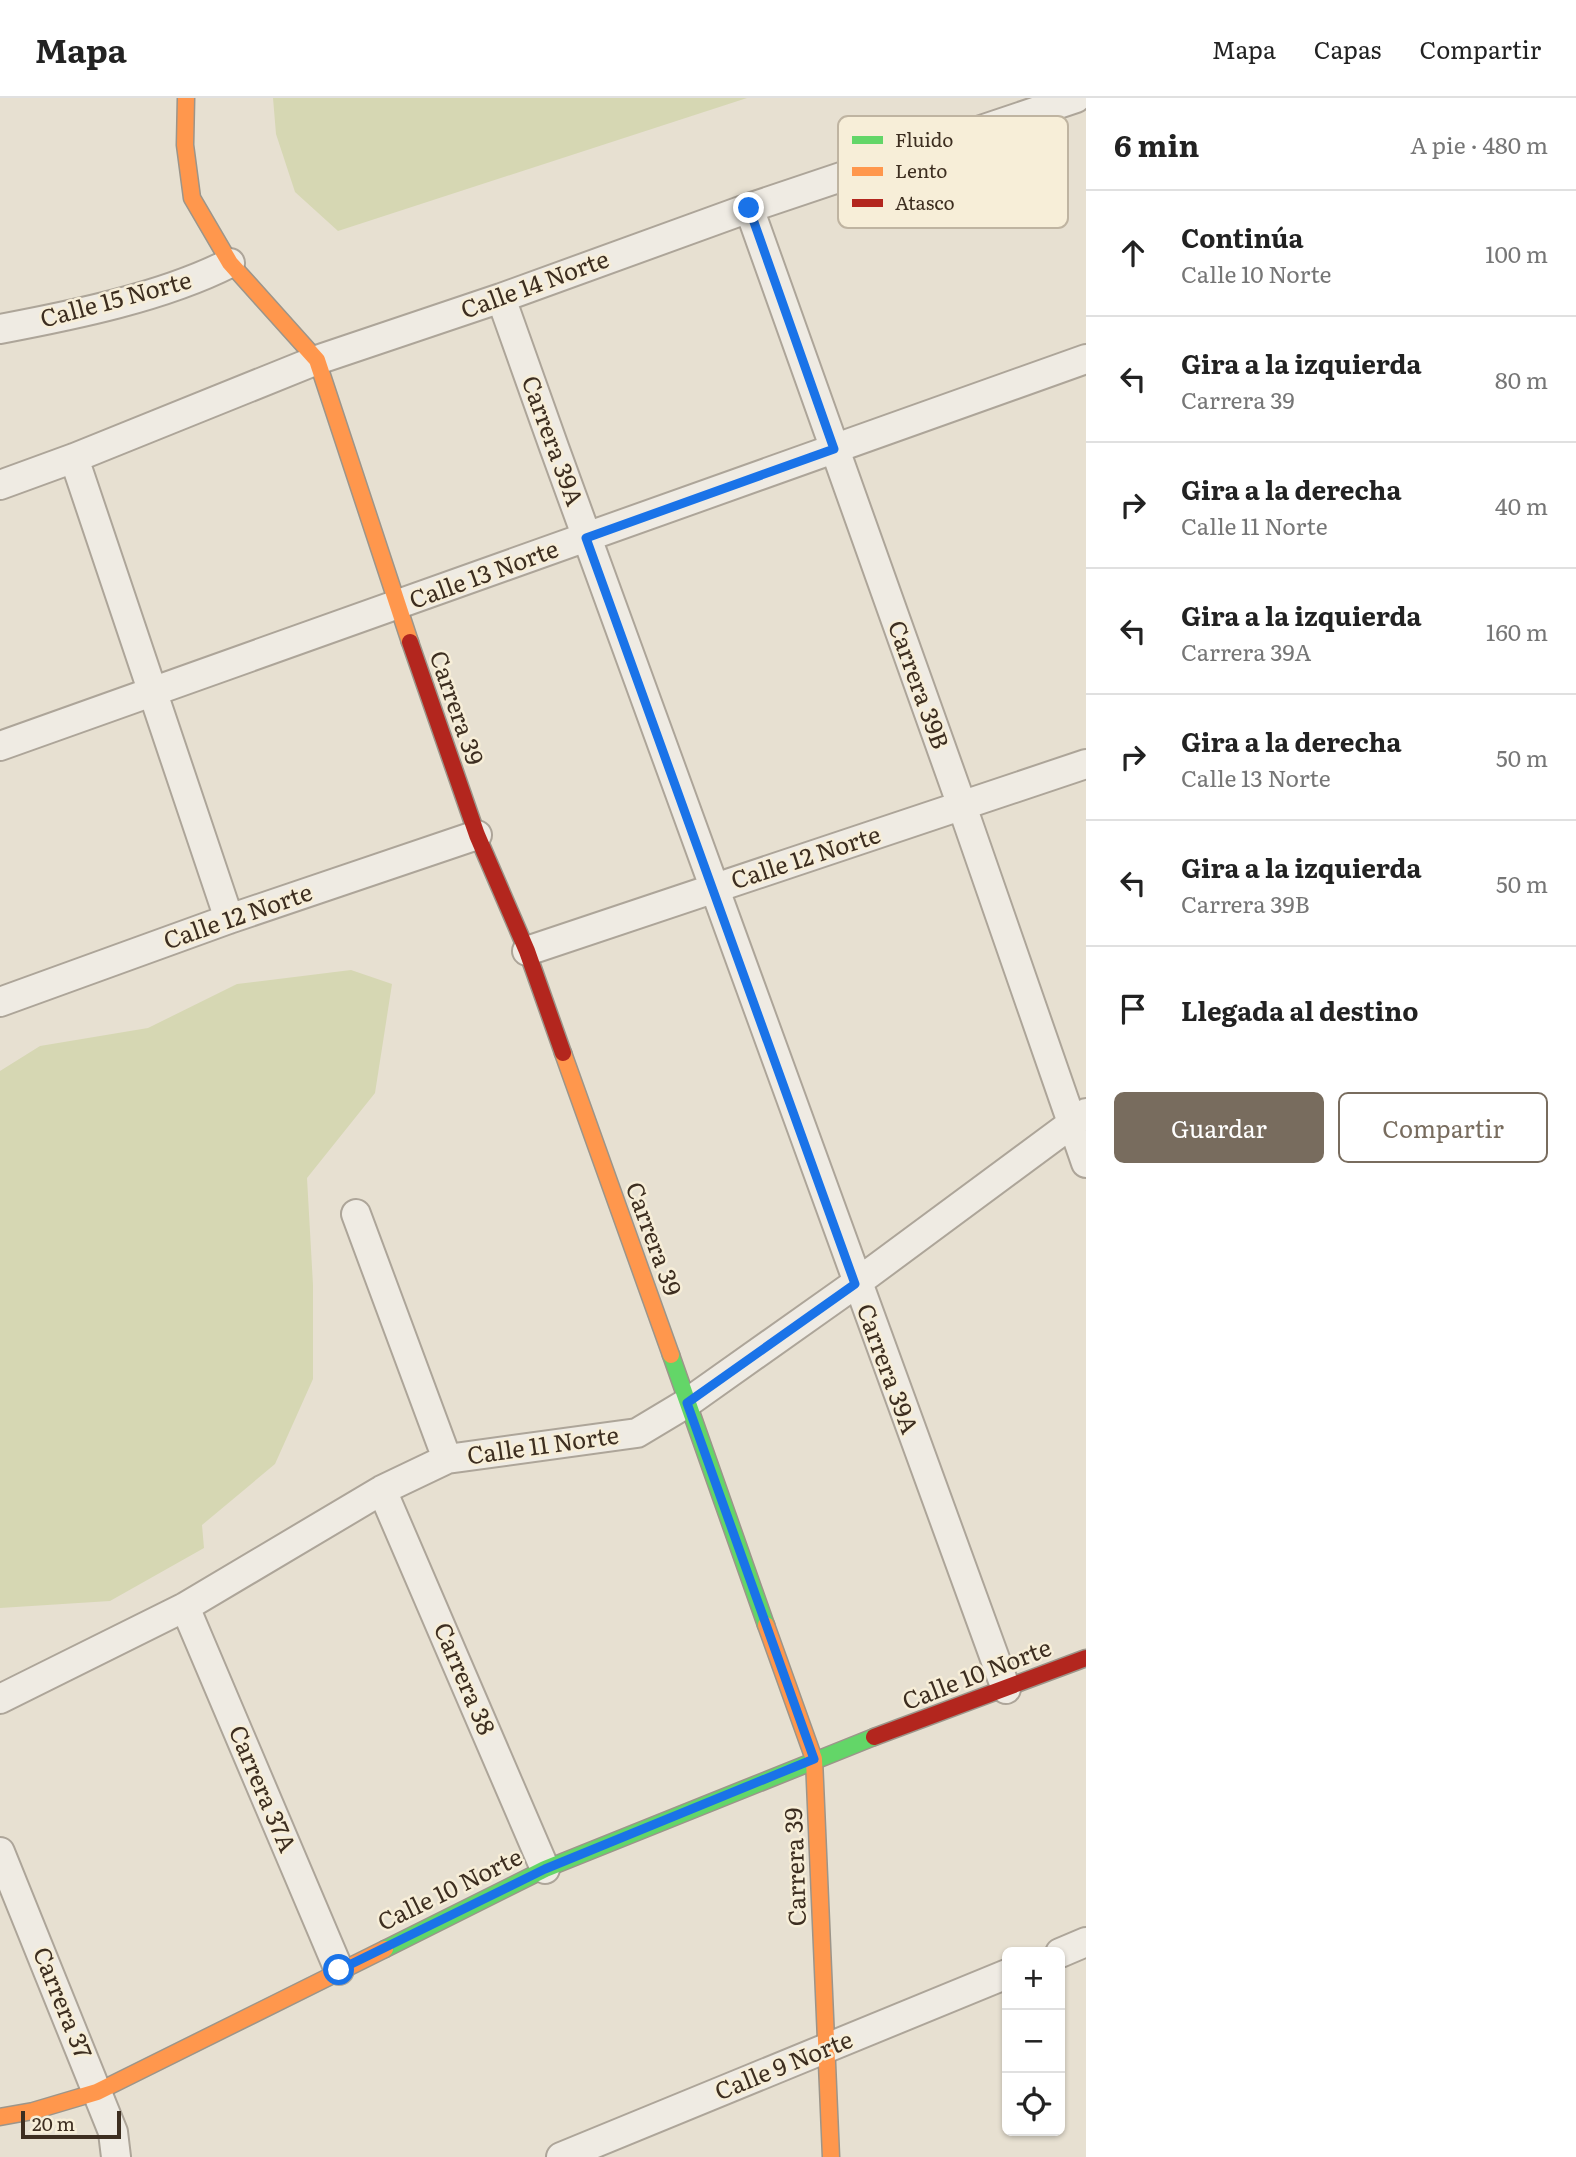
<!DOCTYPE html>
<html lang="es">
<meta charset="utf-8">
<style>
:root{--surface:#fff;--page:#f6f6f6;--text:#222;--muted:#767676;--line:#e0e0e0;--accent:#786c5e}
body{margin:0;font-family:Literata,serif;background:var(--page);color:var(--text)}
.controls{position:absolute;right:21px;bottom:21px;display:grid;overflow:hidden;border-radius:10px;box-shadow:0 2px 5px #0004}
.controls button{width:63px;height:63px;display:grid;place-items:center;padding:0;border:0;border-bottom:2px solid var(--line);background:var(--surface);color:var(--text);font:35px sans-serif}
.scale{position:absolute;left:21px;bottom:18px;width:100px;box-sizing:border-box;padding-left:7px;border:4px solid #3d2e20;border-top:0;font-size:19px;line-height:24px;white-space:nowrap;color:#3d2e20;-webkit-text-stroke:5px #f7eed8;paint-order:stroke}
.stop{position:absolute;width:21px;height:21px;margin:-16px;border:5px solid #1a73e8;border-radius:50%;background:#fff}
.stop.end{background:#1a73e8;border-color:#fff;box-shadow:0 2px 7px #0008}
.list{margin:0;padding:0;list-style:none}
h2{display:flex;justify-content:space-between;align-items:center;height:91px;margin:0;padding:0 28px;font-size:30px}
h2 small{font-size:23px;font-weight:400;color:var(--muted)}
.list li{display:grid;grid-template-columns:46px 1fr auto;gap:21px;align-items:center;box-sizing:border-box;height:126px;padding:0 28px;border-top:2px solid var(--line)}
.list b{display:block;font-size:26px;white-space:nowrap}
.list p{margin:0;font-size:23px;white-space:nowrap;color:var(--muted)}
.list em{font-size:23px;font-style:normal;color:var(--muted)}
.actions{display:flex;gap:14px;padding:21px 28px}
.actions a{flex:1;padding:16px 0;border:2px solid var(--accent);border-radius:10px;text-align:center;font-size:24px;color:var(--accent)}
.actions .main{background:var(--accent);color:#fff}
.icon{flex:none;width:38px;height:38px;fill:none;stroke:currentColor;stroke-width:2;stroke-linecap:round;stroke-linejoin:round}
.map{position:relative;flex:none;width:1086px;height:2059px;overflow:hidden}
header{display:flex;align-items:center;gap:42px;box-sizing:border-box;height:98px;padding:0 35px;background:var(--surface);border-bottom:2px solid var(--line)}
header strong{font-size:33px}
nav{display:flex;gap:38px;margin-inline-start:auto;font-size:24px}
main{display:flex}
aside{flex:1;background:var(--surface)}
.map>svg:first-child{display:block}
</style>
<header>
<strong>Mapa</strong>
<nav><a>Mapa</a><a>Capas</a><a>Compartir</a></nav>
</header>
<main>
<div class="map">
<svg width="1086" height="2059" viewBox="0 0 1086 2059">
<rect width="100%" height="100%" fill="#e7e0d1"/>
<path fill="#d6d7b3" d="M273 0H747L338 133 295 94 276 36Z
M351 872 392 886 375 995 307 1080 313 1187V1281L275 1366 202 1427 204 1450 110 1503 0 1510V973L40 948 148 930 237 886Z"/>
<g fill="none" stroke-linecap="round" stroke-linejoin="round">
<g stroke="#ada599" stroke-width="32">
<path id="street" d="M749 110 962 708 1086 1065
M501 200C666 665 834 1129 1006 1591
M0 231C74 217 163 199 230 165
M74 360 229 821
M0 387 74 360 317 262 501 200 749 110 1076 0
M0 648 1086 261
M527 853 1086 666
M0 904 229 821 477 737
M356 1116 447 1361
M382 1392 545 1771
M185 1509 339 1872
M0 1601 185 1509 382 1392 447 1361 637 1335 687 1305 855 1186 1086 1015
M0 1754 113 2034 116 2059
M1060 1855 1086 1844
M561 2059 1007 1876"/>
</g>
<g stroke="#9c958a" stroke-width="19">
<path id="fast" d="M671 1257 766 1527
M385 1851 545 1771 874 1639"/>
</g>
<g stroke="#9c958a" stroke-width="19">
<path id="slow" d="M186 0 185 47 192 100 230 165 317 262 410 544
M563 955 671 1257
M766 1527 814 1661 831 2059
M0 2019 33 2013 97 1994 385 1851"/>
</g>
<g stroke="#9c958a" stroke-width="19">
<path id="jam" d="M410 544 477 737 527 853 563 955
M874 1639 1086 1560"/>
</g>
<use href="#street" stroke="#efebe3" stroke-width="28"/>
<use href="#fast" stroke="#63d668" stroke-width="16"/>
<use href="#slow" stroke="#ff974d" stroke-width="16"/>
<use href="#jam" stroke="#b3261e" stroke-width="16"/>
</g>
<g fill="none" stroke-linecap="round" stroke-linejoin="round">
<path stroke="#1a73e8" stroke-width="9" d="M339 1872 545 1771 814 1661 687 1305 855 1186 586 440 834 351 749 110"/>
</g>
<g text-anchor="middle" stroke-width="5" stroke-linejoin="round" paint-order="stroke">
<g font-size="24" fill="#3d2e20" stroke="#f7eed8">
<text transform="translate(535 187) rotate(-20)" y="8">Calle 14 Norte</text>
<text transform="translate(116 202) rotate(-15)" y="8">Calle 15 Norte</text>
<text transform="translate(552 343) rotate(70)" y="8">Carrera 39A</text>
<text transform="translate(484 477) rotate(-20)" y="8">Calle 13 Norte</text>
<text transform="translate(918 587) rotate(70)" y="8">Carrera 39B</text>
<text transform="translate(456 610) rotate(71)" y="8">Carrera 39</text>
<text transform="translate(806 760) rotate(-18)" y="8">Calle 12 Norte</text>
<text transform="translate(238 819) rotate(-19)" y="8">Calle 12 Norte</text>
<text transform="translate(653 1141) rotate(70)" y="8">Carrera 39</text>
<text transform="translate(887 1271) rotate(70)" y="8">Carrera 39A</text>
<text transform="translate(543 1348) rotate(-8)" y="8">Calle 11 Norte</text>
<text transform="translate(977 1577) rotate(-21)" y="8">Calle 10 Norte</text>
<text transform="translate(464 1581) rotate(67)" y="8">Carrera 38</text>
<text transform="translate(262 1691) rotate(67)" y="8">Carrera 37A</text>
<text transform="translate(796 1769) rotate(-92)" y="8">Carrera 39</text>
<text transform="translate(450 1792) rotate(-26)" y="8">Calle 10 Norte</text>
<text transform="translate(62 1905) rotate(68)" y="8">Carrera 37</text>
<text transform="translate(784 1968) rotate(-22)" y="8">Calle 9 Norte</text>
</g>
</g>
<rect x="838" y="18" width="230" height="112" rx="10" fill="#f7eed8" stroke="#bfb4a1" stroke-width="2"/>
<rect x="852" y="38" width="31" height="8" fill="#63d668"/>
<rect x="852" y="69" width="31" height="9" fill="#ff974d"/>
<rect x="852" y="101" width="31" height="8" fill="#b3261e"/>
<g font-size="19" fill="#3d2e20">
<text x="895" y="49">Fluido</text>
<text x="895" y="80">Lento</text>
<text x="895" y="112">Atasco</text>
</g>
</svg>
<div class="controls">
<button>+</button>
<button>−</button>
<button><svg class="icon" aria-label="locate" viewBox="0 0 24 24"><circle cx="12" cy="12" r="6"/><path d="M12 2v4M12 18v4M2 12h4M18 12h4"/></svg></button>
</div>
<div class="scale">20 m</div>
<div class="stop" style="left:339px;top:1872px"></div>
<div class="stop end" style="left:749px;top:110px"></div>
</div>
<aside>
<h2>6 min<small>A pie · 480 m</small></h2>
<ul class="list">
<li><svg class="icon" aria-label="ahead" viewBox="0 0 24 24"><path d="M12 20V5M6 11l6-6 6 6"/></svg><div><b>Continúa</b><p>Calle 10 Norte</p></div><em>100 m</em></li>
<li><svg class="icon" aria-label="left" viewBox="0 0 24 24"><path d="M17 20v-9H6M10 6l-5 5 5 5"/></svg><div><b>Gira a la izquierda</b><p>Carrera 39</p></div><em>80 m</em></li>
<li><svg class="icon" aria-label="right" viewBox="0 0 24 24"><path d="M7 20v-9h11M14 6l5 5-5 5"/></svg><div><b>Gira a la derecha</b><p>Calle 11 Norte</p></div><em>40 m</em></li>
<li><svg class="icon" aria-label="left" viewBox="0 0 24 24"><path d="M17 20v-9H6M10 6l-5 5 5 5"/></svg><div><b>Gira a la izquierda</b><p>Carrera 39A</p></div><em>160 m</em></li>
<li><svg class="icon" aria-label="right" viewBox="0 0 24 24"><path d="M7 20v-9h11M14 6l5 5-5 5"/></svg><div><b>Gira a la derecha</b><p>Calle 13 Norte</p></div><em>50 m</em></li>
<li><svg class="icon" aria-label="left" viewBox="0 0 24 24"><path d="M17 20v-9H6M10 6l-5 5 5 5"/></svg><div><b>Gira a la izquierda</b><p>Carrera 39B</p></div><em>50 m</em></li>
<li><svg class="icon" aria-label="arrive" viewBox="0 0 24 24"><path d="M6 21V4h12l-3 4 3 4H6"/></svg><div><b>Llegada al destino</b></div></li>
</ul>
<div class="actions"><a class="main">Guardar</a><a>Compartir</a></div>
</aside>
</main>
